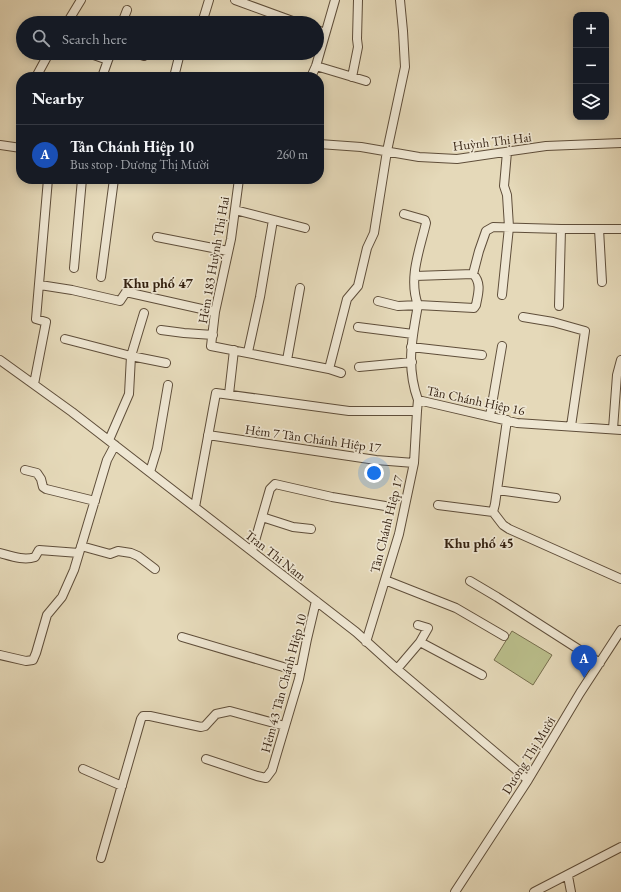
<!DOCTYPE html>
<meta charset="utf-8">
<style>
:root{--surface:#171b24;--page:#20242c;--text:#f1f3f6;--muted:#9ea1a6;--line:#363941;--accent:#b45309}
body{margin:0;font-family:"EB Garamond",serif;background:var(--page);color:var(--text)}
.controls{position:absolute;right:12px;top:12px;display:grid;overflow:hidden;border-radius:8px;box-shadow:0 2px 10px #0003}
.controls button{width:36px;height:36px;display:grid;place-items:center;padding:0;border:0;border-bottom:1px solid var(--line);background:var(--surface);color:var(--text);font:20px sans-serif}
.you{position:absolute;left:374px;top:473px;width:14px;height:14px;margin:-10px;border:3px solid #fff;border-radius:50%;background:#1a73e8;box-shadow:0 0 0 6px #1a73e833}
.badge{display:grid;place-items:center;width:26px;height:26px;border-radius:50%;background:var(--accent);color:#fff;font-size:13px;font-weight:700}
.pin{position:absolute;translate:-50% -33px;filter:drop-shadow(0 1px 2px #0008)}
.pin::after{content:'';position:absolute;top:21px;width:14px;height:12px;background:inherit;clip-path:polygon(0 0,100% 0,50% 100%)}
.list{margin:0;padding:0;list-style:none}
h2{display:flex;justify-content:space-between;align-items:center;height:52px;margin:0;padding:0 16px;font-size:17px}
h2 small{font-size:13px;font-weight:400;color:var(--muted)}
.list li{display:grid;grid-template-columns:26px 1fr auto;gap:12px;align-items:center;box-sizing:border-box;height:60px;padding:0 16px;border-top:1px solid var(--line)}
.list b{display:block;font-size:15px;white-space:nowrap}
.list p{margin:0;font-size:13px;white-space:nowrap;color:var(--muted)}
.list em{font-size:13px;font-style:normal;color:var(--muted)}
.icon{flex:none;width:22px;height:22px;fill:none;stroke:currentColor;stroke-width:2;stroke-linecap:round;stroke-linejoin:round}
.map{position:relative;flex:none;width:621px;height:892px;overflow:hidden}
.search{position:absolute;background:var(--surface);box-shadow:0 2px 10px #0003;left:16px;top:16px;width:308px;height:44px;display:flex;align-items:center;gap:10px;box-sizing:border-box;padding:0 14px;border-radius:22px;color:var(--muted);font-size:15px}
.panel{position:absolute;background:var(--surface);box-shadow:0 2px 10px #0003;left:16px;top:72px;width:308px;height:112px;border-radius:16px}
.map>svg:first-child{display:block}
</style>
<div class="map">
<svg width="621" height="892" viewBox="0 0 621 892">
<rect width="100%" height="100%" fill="#e5d9b9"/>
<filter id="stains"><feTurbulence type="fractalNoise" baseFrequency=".005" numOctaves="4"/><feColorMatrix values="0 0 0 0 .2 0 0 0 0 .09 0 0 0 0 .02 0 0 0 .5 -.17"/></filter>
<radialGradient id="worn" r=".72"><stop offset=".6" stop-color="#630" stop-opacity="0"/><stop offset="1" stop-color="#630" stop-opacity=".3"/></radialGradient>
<path fill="#babe8b" stroke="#766e4d" d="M512 631 552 655 533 685 494 660Z"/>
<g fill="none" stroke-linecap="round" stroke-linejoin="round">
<g stroke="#5f4e3a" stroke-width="10">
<path id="minor" d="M235 0 298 23
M67 23 81 0
M122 23 127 10
M202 23 209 0
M317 30 325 33
M88 53 108 60 102 77
M135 53 144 56
M108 60 111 53
M316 66 366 81
M36 77 49 53
M174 77 180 53
M311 77 316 66 335 0
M352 77 358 47 357 39 358 0
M319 144 361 147 419 157 457 159 546 146 621 143
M0 145 21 148
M239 179 231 239 215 312 211 346 329 369 347 299 358 286 367 248 374 233 387 151 405 67 403 31 400 0
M235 210 305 228
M599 229 602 282
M157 237 228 251
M74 268 82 179
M415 276 473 274 479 251 486 231 493 227 561 229H621
M101 277 114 179
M40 285 72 290 120 301 126 292 215 312
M502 295 509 227 507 195 504 186 507 152
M378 301 398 306 418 305C408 278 420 249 426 223L425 220 404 214
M559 306 561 229
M144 313 131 356 166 363
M523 317 553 322 585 331 571 426
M358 327 413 334
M161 330 184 333 213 335
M65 339 131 356 129 394 109 440
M411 347 482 355
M248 352 260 297 273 220
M0 360 72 412 356 632 397 669 528 780
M287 360 300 288
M359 367 412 362
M329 369 341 373
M34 384 46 322 36 319 48 179
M229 394 234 350
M418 400C406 367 412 338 418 305L474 308 476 305C478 294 482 283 473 274
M490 416 502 346
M613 429 617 375 621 360
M208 435 376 460 414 463
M25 470 37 473 41 479 43 487 46 489 95 501
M150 472 157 449 168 385
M497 490 556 498
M438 505 493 512 495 504 507 420
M195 507 216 393 349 411H417L418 400 517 423 621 430
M493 512 503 525 509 529 621 579
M262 517 293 527 311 529
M81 546 110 554 118 551 131 553 138 556 155 569
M252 551 270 489 275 484 332 497 385 506
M0 553C11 556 24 561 35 557L39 550 79 553
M385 580 456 608 504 636
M470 581 497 597 600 663
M182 637 290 669H301
M366 642 399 534 414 463 417 411
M420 642 482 675
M0 655 26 661 33 660 36 653 47 615 62 597 74 570 107 460 115 445
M397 669 420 642 428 628 418 625
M206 759 257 776 266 778 272 770 299 679 307 639 316 601
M83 769 122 786
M101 858 141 719 143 716H150L201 727 205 726 216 714 230 711 285 726
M568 876 571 892
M455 892 528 780 580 693 621 630
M534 892 621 847"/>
</g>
<use href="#minor" stroke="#eee6d2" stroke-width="8"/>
</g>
<g text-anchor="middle" stroke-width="3.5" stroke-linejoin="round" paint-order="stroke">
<g font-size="13" fill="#321f0f" stroke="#eee6d2">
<text transform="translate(492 141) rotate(-7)" y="5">Huỳnh Thị Hai</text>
<text transform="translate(213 260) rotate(-80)" y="5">Hẻm 183 Huỳnh Thị Hai</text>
<text transform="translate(476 400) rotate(12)" y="5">Tân Chánh Hiệp 16</text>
<text transform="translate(313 438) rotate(8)" y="5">Hẻm 7 Tân Chánh Hiệp 17</text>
<text transform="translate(386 524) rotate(-76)" y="5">Tân Chánh Hiệp 17</text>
<text transform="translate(276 555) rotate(38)" y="5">Tran Thi Nam</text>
<text transform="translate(283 683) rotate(-75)" y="5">Hẻm 43 Tân Chánh Hiệp 10</text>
<text transform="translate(528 755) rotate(-58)" y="5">Dương Thị Mười</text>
</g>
<g font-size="14" font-weight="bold" fill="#321f0f" stroke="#eee6d2">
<text x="158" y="288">Khu phố 47</text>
<text x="479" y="548">Khu phố 45</text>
</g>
</g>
<rect width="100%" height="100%" filter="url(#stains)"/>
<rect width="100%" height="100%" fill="url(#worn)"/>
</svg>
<div class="controls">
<button>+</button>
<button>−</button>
<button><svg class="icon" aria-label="layers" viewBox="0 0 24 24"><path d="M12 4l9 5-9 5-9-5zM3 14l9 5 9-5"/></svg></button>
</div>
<div class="you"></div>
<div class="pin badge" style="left:584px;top:678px;background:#1a4fb4">A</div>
<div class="search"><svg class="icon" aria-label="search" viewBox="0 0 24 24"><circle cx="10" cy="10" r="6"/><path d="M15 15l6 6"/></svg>Search here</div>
<section class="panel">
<h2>Nearby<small></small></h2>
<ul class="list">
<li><span class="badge" style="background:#1a4fb4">A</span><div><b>Tân Chánh Hiệp 10</b><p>Bus stop · Dương Thị Mười</p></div><em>260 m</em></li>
</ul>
</section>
</div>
